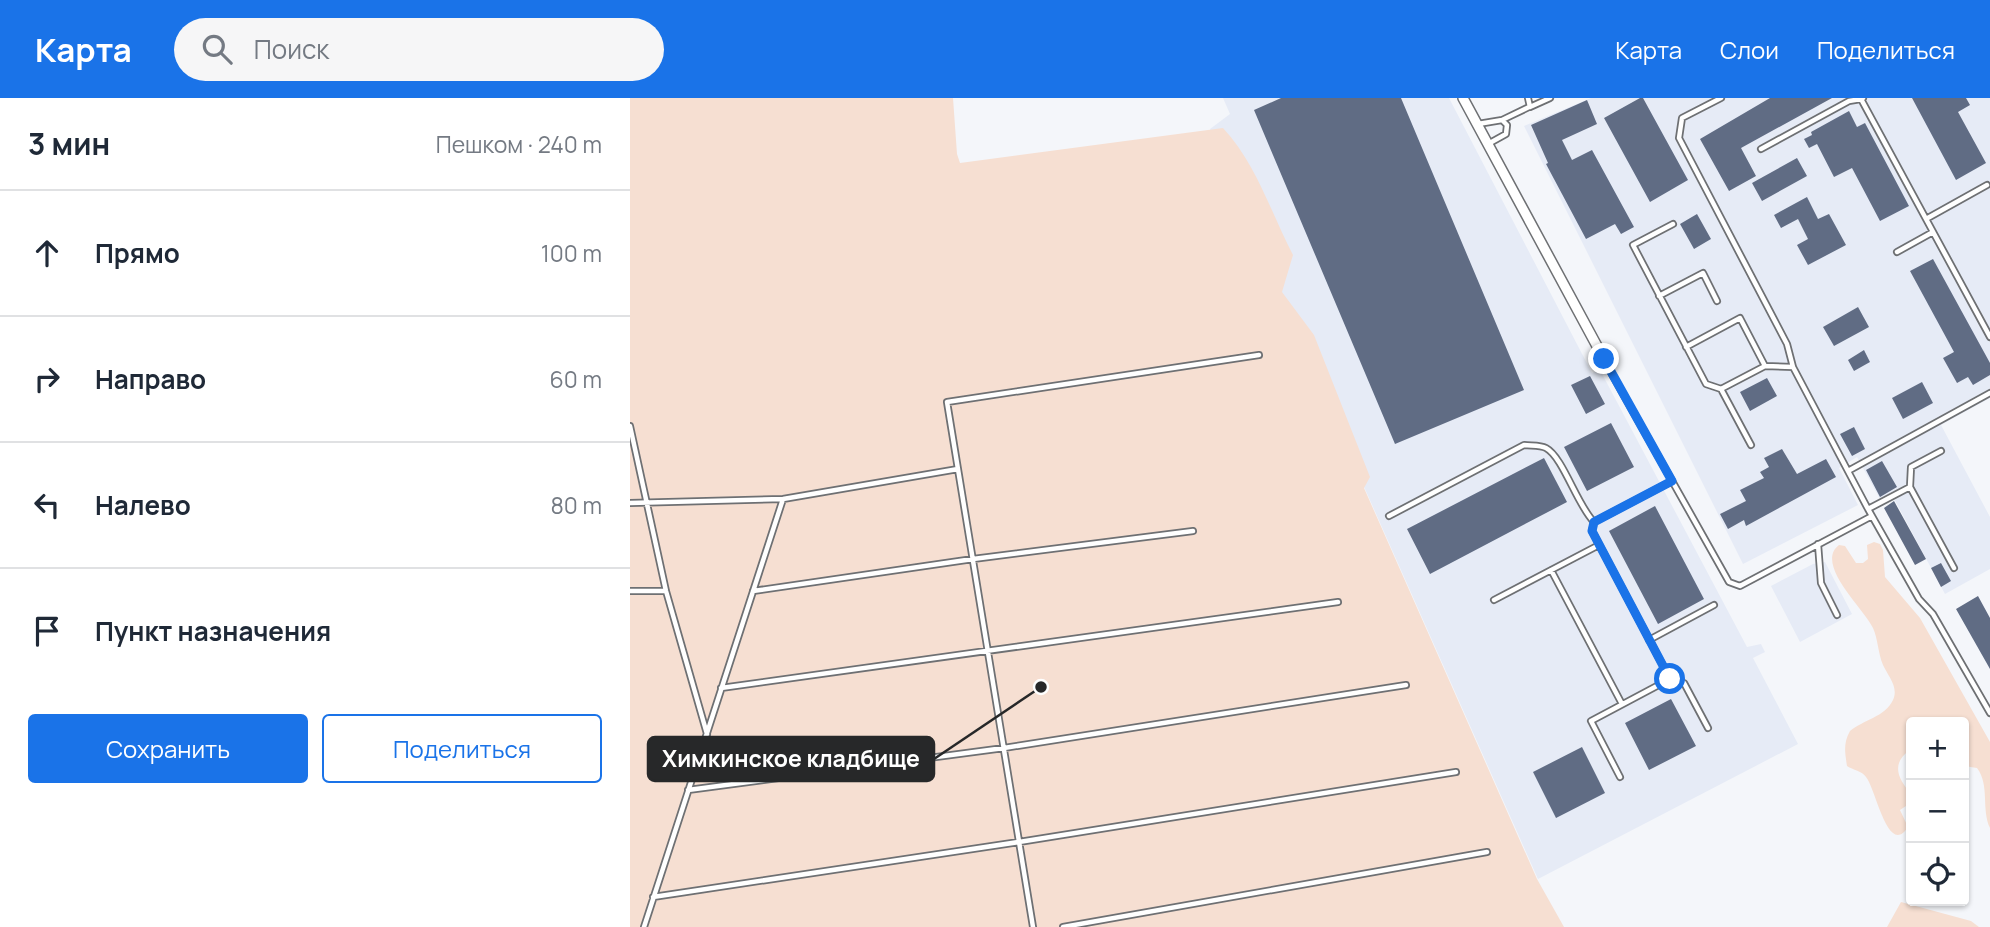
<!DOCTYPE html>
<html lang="ru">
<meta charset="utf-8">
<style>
:root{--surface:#fff;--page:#f6f6f7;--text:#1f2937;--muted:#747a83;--line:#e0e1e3;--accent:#1a73e8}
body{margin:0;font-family:Manrope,sans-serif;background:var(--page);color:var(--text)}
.controls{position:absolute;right:21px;bottom:21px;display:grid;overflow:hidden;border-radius:7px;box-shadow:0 2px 5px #0004}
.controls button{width:63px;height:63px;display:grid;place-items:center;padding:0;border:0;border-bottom:2px solid var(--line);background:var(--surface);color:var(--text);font:35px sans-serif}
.stop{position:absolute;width:21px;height:21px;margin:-16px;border:5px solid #1a73e8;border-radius:50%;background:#fff}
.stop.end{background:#1a73e8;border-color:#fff;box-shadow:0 2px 7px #0008}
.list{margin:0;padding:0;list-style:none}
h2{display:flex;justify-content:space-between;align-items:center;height:91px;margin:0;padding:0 28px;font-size:30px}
h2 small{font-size:23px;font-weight:400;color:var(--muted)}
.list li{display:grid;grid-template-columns:46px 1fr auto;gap:21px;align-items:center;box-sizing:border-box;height:126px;padding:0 28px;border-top:2px solid var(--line)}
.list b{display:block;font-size:26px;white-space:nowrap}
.list em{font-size:23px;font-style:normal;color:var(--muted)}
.actions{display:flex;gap:14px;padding:21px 28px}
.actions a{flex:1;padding:16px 0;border:2px solid var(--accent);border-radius:7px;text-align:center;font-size:24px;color:var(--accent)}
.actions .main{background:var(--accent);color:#fff}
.icon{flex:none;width:38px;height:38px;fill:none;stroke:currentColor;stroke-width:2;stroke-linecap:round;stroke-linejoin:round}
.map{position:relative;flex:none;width:1360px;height:829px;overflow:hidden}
header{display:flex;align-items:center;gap:42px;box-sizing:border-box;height:98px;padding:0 35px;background:var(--accent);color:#fff}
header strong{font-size:33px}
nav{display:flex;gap:38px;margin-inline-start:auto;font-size:24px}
.search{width:490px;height:63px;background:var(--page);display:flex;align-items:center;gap:18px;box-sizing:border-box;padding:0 24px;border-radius:38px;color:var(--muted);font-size:26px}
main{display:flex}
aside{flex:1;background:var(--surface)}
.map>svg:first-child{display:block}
</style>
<header>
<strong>Карта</strong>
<div class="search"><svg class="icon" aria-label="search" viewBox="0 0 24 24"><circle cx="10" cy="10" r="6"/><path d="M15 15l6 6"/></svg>Поиск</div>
<nav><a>Карта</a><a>Слои</a><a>Поделиться</a></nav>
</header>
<main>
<aside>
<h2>3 мин<small>Пешком · 240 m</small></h2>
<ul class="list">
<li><svg class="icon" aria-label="ahead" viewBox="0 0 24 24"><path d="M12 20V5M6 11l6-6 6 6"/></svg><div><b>Прямо</b></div><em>100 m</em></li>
<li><svg class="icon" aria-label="right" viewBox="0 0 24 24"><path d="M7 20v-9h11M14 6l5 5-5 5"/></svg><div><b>Направо</b></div><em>60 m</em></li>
<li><svg class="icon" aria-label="left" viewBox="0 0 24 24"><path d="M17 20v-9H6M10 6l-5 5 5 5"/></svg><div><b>Налево</b></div><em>80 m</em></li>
<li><svg class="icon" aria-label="arrive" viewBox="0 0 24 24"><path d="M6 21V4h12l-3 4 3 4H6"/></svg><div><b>Пункт назначения</b></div></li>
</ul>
<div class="actions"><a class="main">Сохранить</a><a>Поделиться</a></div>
</aside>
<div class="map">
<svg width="1360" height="829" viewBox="0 0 1360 829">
<rect width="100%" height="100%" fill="#f4f6fa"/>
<path fill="#e6ebf6" d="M593 0H819L962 275 970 272 1117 549 1131 546 1135 554 1123 560 1168 646 908 781 684 276 580 31 600 16Z
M961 0H1360V300L1311 327 1360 419V471L1315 496 1261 395 1250 401 1227 359 1209 370 1228 407 1113 466 894 28Z
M1195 464 1222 516 1170 544 1141 488 1183 466Z"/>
<path fill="#f6dfd2" d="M0 0H323L327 56 330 65 593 30C626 65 641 115 663 157L652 194 684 237 740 379 734 390 907 781 934 829H0Z
M1244 444 1250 446 1253 452 1255 479 1290 520 1360 644V730C1351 711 1360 687 1347 670L1334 668V624H1281V651C1260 666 1268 680 1281 696L1276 708 1270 712 1278 729C1258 760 1246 691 1236 679 1232 673 1223 672 1217 668 1215 655 1213 645 1220 633 1233 622 1255 619 1263 602 1269 589 1258 578 1253 567 1248 555 1248 541 1243 530 1234 511 1184 466 1209 447L1215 448 1226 465H1233L1238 461 1237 447Z
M1271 804 1341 823 1349 829H1257Z"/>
<path fill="#606c84" d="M651 0H771L894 292 765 346 624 12Z
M1010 0H1013L1058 82 1020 104 974 20Z
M1140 0H1202L1111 50 1126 78 1099 93 1070 41Z
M1282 0H1336L1340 7 1328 14 1356 65 1326 82Z
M957 2 967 26 932 42 942 62 962 52 1004 129 991 136 985 126 956 141 916 66 918 65 901 27Z
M1219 13 1227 29 1235 25 1279 108 1250 123 1222 70 1204 79 1187 46 1179 50 1174 41 1182 37 1181 34Z
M1167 60 1177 78 1132 103 1122 85Z
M1177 99 1188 121 1199 116 1216 147 1178 167 1167 147 1178 141 1168 121 1151 130 1144 117Z
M1067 116 1081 141 1064 151 1050 126Z
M1303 161 1360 265V277L1343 287 1338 279 1327 285 1313 260 1324 254 1280 173Z
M1228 209 1239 229 1204 248 1193 229Z
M1234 252 1240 264 1224 273 1218 262Z
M960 278 975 306 956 316 941 287Z
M1137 280 1147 298 1120 313 1110 294Z
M1292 284 1303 305 1273 321 1262 300Z
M981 325 1004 369 957 393 934 349Z
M1224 329 1235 351 1222 358 1210 336Z
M1152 351 1167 376 1196 361 1206 379 1116 428 1114 422 1098 431 1090 416 1116 403 1110 392 1134 380 1130 374 1139 369 1134 360Z
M914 360 937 404 800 476 777 431Z
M1252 363 1267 389 1250 399 1236 372Z
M1264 403 1296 461 1285 467 1254 410Z
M1025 408 1074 501 1028 526 979 433Z
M1311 465 1321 483 1311 489 1301 470Z
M1348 498 1360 520V571L1326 511Z
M1041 601 1066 648 1019 672 995 625Z
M952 649 975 695 926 720 903 674Z"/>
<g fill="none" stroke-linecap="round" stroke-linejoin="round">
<g stroke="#6e7073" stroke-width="8">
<path id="service" d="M898 0 900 9 920 0
M1091 0 1052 20 1049 40 1157 246 1163 269 1238 411 1289 501 1303 516 1360 615
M1233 0 1231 1 1360 239
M872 22 899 9
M848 26 872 22 877 27 876 36 858 46
M1131 51 1219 3 1231 1
M1296 121 1357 87
M1043 126 1003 147 1076 286 1091 291
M1267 154 1303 134
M1029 198 1073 175 1087 203
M1056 249 1110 220 1135 268
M974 262 1099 484 1110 488 1242 418
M0 328 36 493 77 636
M1121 347 1091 291 1135 268 1163 269
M1218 373 1360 295
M1042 383 964 424 962 433 1040 581 1054 585 1078 630
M1280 389 1324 470
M0 405 153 401 328 371
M1238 411 1280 389 1281 369 1311 353
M759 418 894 347C901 348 910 347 916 350 933 359 947 407 964 424
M1188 446 1191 485 1207 517
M921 472 992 606
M0 493H36
M123 493 343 461 563 433
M864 502 969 447
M1019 542 1084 507
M91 590 708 504
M990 679 961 623 1040 581
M58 692 374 650 776 587
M23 799 389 744 826 674
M14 829 153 401
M403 829 317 304 629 257
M433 829 857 754"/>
</g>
<g stroke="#6e7073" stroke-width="12">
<path id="minor" d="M833 0 974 261"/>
</g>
<use href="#service" stroke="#fff" stroke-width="4.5"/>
<use href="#minor" stroke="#fff" stroke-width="9"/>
</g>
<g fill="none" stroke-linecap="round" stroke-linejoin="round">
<path stroke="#1a73e8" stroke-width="9" d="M974 261 1042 383 964 424 962 433 1040 581"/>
</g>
<path fill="none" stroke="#272829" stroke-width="2.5" d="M411 589L304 661"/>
<circle fill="#272829" stroke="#fff" stroke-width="2.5" cx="411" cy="589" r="7"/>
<rect fill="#272829" stroke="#272829" stroke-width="2.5" x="18" y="639" width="286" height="44" rx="7"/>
<g font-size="23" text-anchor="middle" font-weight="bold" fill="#fff">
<text x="161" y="669">Химкинское кладбище</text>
</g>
</svg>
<div class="controls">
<button>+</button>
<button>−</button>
<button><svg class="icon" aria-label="locate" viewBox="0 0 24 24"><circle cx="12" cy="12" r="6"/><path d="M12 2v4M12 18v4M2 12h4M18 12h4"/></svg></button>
</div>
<div class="stop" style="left:1040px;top:581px"></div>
<div class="stop end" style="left:974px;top:261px"></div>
</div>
</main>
